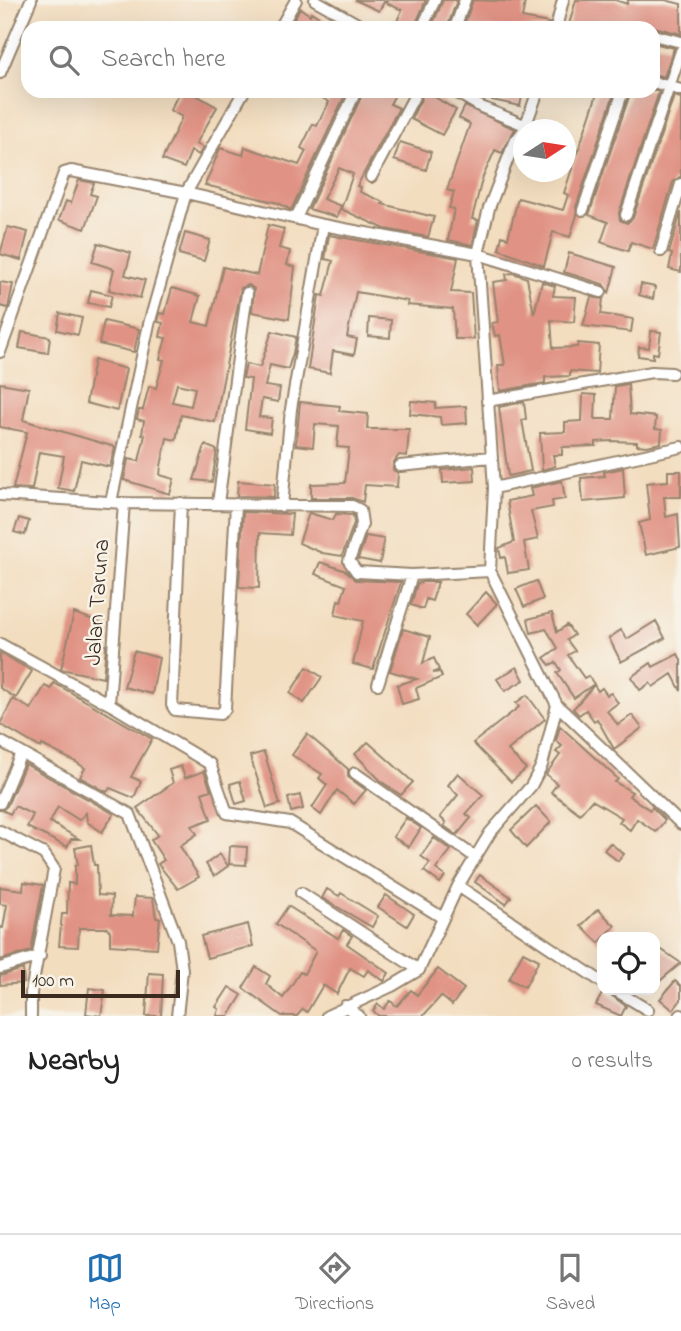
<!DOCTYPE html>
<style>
:root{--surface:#fff;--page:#f2f2f2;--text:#222;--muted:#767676;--line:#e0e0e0;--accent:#1f6fb2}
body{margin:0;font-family:"Indie Flower",sans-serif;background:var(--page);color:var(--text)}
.controls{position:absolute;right:21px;bottom:21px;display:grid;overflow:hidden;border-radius:14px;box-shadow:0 7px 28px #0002}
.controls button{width:63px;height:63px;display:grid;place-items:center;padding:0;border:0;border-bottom:2px solid var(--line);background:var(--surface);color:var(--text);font:35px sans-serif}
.compass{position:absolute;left:513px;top:119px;width:63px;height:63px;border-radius:50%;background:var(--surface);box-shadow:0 7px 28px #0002;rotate:78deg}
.scale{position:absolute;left:21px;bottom:18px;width:159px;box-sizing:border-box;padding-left:7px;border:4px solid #3b2a1e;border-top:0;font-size:19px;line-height:24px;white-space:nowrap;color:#3b2a1e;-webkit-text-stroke:5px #f7f3e8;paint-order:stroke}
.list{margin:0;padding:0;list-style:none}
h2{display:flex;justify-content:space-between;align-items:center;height:91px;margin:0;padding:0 28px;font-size:30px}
h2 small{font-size:23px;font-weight:400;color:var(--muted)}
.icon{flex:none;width:38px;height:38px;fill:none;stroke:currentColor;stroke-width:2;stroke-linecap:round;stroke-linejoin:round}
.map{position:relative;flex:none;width:681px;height:1016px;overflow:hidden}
.search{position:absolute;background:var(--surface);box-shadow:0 7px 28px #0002;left:21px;right:21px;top:21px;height:77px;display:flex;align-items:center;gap:18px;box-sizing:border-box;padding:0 24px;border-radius:21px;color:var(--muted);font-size:26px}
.sheet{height:217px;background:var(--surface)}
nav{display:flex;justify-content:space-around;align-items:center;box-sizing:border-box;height:98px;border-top:2px solid var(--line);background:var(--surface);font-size:19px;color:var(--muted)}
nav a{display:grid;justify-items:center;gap:4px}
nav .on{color:var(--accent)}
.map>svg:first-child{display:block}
</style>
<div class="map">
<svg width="681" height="1016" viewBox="0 0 681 1016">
<rect width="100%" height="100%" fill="#f7f3e8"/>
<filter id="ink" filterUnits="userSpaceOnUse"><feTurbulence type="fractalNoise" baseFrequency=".0143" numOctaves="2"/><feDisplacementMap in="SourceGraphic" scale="14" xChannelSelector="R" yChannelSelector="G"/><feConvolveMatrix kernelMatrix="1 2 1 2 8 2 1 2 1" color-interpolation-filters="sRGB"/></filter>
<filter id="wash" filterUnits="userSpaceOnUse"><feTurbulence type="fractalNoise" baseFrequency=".00686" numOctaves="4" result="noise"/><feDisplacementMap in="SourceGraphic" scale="28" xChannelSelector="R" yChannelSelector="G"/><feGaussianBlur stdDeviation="1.57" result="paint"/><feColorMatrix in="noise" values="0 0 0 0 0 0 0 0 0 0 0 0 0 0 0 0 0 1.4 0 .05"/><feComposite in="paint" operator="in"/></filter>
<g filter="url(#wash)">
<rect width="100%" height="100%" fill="#f3ddbf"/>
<g id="blocks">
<path fill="#e09384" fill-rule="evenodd" d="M355 0H426L414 28H394L402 10 384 2 379 11Z
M443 0H457L447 28H431Z
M473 0 525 2 522 18 549 23 548 28H463Z
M576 0H615L627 4 628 0H665L681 4V34L654 27 568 28Z
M300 8 310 15 311 12 337 28H289Z
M653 43 674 48 664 77 653 74Z
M653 90 659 92 619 213 620 220 627 223 633 218 674 96 681 98V176L673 182 653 249 631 242 628 251 601 242 608 222 589 215 631 91Z
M180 91H189L217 107 196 144 203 147 199 155 191 151 184 168 162 160 182 117 170 110Z
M324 91H347L291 210 278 203 205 185 220 148 243 155 245 147 299 165 306 151 301 148 313 124 317 126 329 102 321 97Z
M364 91H397L390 104 399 108 357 186 361 187 360 192 384 202 382 204 434 217 428 237 385 229 341 209 353 174 339 168 323 199 341 206 337 217 309 209Z
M425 91H436L433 96 456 110 442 135 411 119Z
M494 91H523L520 106 492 100Z
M598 91H615L576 207 577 215 570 237 553 232 544 266 499 249 502 236 508 238 518 198 563 210 568 195 564 193Z
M465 106 515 129 502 153 495 150 482 179 472 219 478 220 472 245 448 240 454 209 449 208 454 192 447 190 470 124 459 118Z
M400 142 431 152 426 170 394 160Z
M79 180 94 183 90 194 97 196 85 229 59 220 66 201 71 203Z
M681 212V272L669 269 672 254 669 253Z
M268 225 284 229 279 248 290 251 287 265 295 267 289 319 252 312 254 289 249 285 241 288 215 422 181 415 176 440 167 438 161 466 160 475 174 479 170 494 124 480 128 459 139 461 145 435 142 434 144 421 137 419 139 410H143L149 386 156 388 164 360 160 359 166 338 160 337 163 323 158 322 160 313 165 314 172 288 200 296 193 322 209 326 223 267 257 275ZM177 384 195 388 191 406 172 402Z
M8 227 28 232 21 260 0 254Z
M185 233 210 240 204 261 179 254Z
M329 235 458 258 451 292 471 293 474 339H455L453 309 407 305 408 301 356 292 347 337 357 339 354 355 333 351 330 373 308 369 319 295 324 296 333 261 325 259Z
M98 243 131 253 125 275 145 280 140 298 109 290 114 269 92 262Z
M569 253 616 267 609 293 603 284 564 272Z
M513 273 527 278 534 314 542 282 555 286 553 296 576 297 574 322 551 320 553 348 577 347 578 343 599 345 597 373 570 371V376L545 377V383L500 391 498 365H505L500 335 495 336 492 323 498 322 493 282 507 280 506 274Z
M0 282 13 284 8 308 0 306Z
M641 284 655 287 653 299 639 295Z
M91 290 112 295 109 307 88 303Z
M591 297 603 299 601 314 633 319 631 332 583 326Z
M60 313 82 318 78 335 57 330Z
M369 318 391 320 390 338 368 336Z
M104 321 139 329 134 352 99 344Z
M272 331 296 337 293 353 288 369 270 365 265 386 280 388 278 402 262 399 259 417 272 418 270 433 245 429 251 379 243 378 246 364 260 367Z
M651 331 661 332 658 354 653 353V358L638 356 639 347 649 348Z
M22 332 50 337 48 353 19 348Z
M94 360 126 369 117 411 86 403Z
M0 383 29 388 23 420 115 447 110 467 81 460 74 491 58 488 64 456 39 452 32 489 13 488 27 432 0 427Z
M628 384 630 414 656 417 655 429 662 430 661 443 647 446 637 445V442L612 441 596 442V446L562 447V455H553L555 466 542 470 540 433 565 432V422L582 421 583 394 596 395 595 419H613L615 386Z
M411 401 436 403 435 408 466 406 467 423 441 425 440 417 410 414Z
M300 402 340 406 339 411 368 414 367 429H409L407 456 399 455 393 463V470L398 473 397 487 365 485 363 502 352 498H311V484L345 483 349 448 337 447 339 426 315 424 313 447 296 445Z
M524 402 526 419 522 420 531 471 508 476 499 407Z
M205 445 217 450 212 482 194 480Z
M474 467 475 481 443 483 442 470Z
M623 468 625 498 583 502 581 478 605 476 604 472Z
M668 471H681V497H664L666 517 678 514 680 547 646 555 639 523 650 520 646 483 668 481Z
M238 481 275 484 274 497 237 496Z
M562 481 565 499 552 501 553 507 531 511 538 539 524 542 529 570 508 573 505 557 501 558 499 548 514 542 507 501 532 496 530 488Z
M243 512 292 514 290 535 260 533 259 588 239 587Z
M309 513 333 520 336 514 353 515 354 523 342 556 322 553 299 543Z
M19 518 29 521 25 535 14 532Z
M366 536 384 539 380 563 358 559Z
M320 562 346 571 356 580 401 582 373 669 353 664 363 621 335 615 338 600 341 601 346 586 315 574Z
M536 581 543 599 524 607 516 589Z
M422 582H438L432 601 426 599 423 609 411 605 417 584Z
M486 592 497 604 477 625 466 614Z
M74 613 102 623 95 643 106 645 103 678 61 669Z
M552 613 557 632 567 625 574 635 567 640 575 651 568 655 584 678 588 676 594 684 574 698 557 673 561 670 556 662 550 665 544 658 558 648 546 629 531 633 528 619Z
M656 621 665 638 621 662 609 638 621 630 627 639Z
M403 629 430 637 423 663 434 658 439 670 433 673 440 672 442 677 416 688 419 699 402 704 397 685 417 679 390 671Z
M134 651 159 658 152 694 124 687Z
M0 653 32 671 16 698 0 688Z
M678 654 681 660V691L672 674 653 687 650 683 640 690 631 677 651 663 653 667Z
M307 667 322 677 304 703 290 693Z
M517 667 524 680 505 691 497 679Z
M54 683 152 739 131 777 141 781 134 798 110 788 107 792 80 777 85 768 76 762 42 745 41 748 0 724 13 699 31 709 45 686 51 689Z
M594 685 598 691 602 688 607 695 611 693 618 703 607 711 618 725 632 715 642 728 614 749 597 719 594 721 586 710 579 715 573 709Z
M527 695 545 719 508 750 526 769 511 782 473 743 519 707 516 703Z
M560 726 618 779 615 782 632 792 629 796 650 810 652 807 665 820 656 832 637 819 630 830 619 822 622 818 592 800 580 814 551 792 557 784 546 774 560 755 556 752 562 746 556 741Z
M307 734 348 769V777L366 790 354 804 337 790 321 815 312 808 327 785 319 778 322 774 292 755Z
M368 742 413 782 401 795 382 782 355 754Z
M264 752 280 804 267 808 250 756Z
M25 764 114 814 102 832 87 822 86 813 79 820 58 807 50 822 79 839H71L67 847 27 827 33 815 15 806 10 814 2 810 7 806Z
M181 766 185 778 204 771 211 790 202 793 211 819 192 826 197 834 180 846 199 877 178 889 158 864 164 860 151 840 158 835 137 808 173 783 169 770Z
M458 773 483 795 466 814 471 818 457 835 444 826 446 823 440 817 458 795 448 785Z
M240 781 246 801 236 804 230 784Z
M300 795 303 809 291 812 288 798Z
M536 806 551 822 526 848 511 830Z
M406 818 421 828 409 847 393 837Z
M434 838 451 850 436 869 445 876 440 883 424 871 430 863 421 856Z
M610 843 624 854 618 861 604 850Z
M91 845 94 865H97L98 895 112 896 111 915 133 916 135 897 153 898 156 918H160L157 948 110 945V931L107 928H79L78 947 59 946 62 914H67L68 883 75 884V865H78L75 848Z
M230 846 247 847 246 865 229 864Z
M220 854 228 866 214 876 206 864Z
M480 875 511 897 506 904 475 882Z
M24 882 43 885 31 951 0 960V927L3 928 7 905 0 904V887L23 890Z
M327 889 339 896 341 893 378 916 372 927 322 898Z
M386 895 414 914 407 926 378 907Z
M288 906 338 938 343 930 352 936 347 944 389 973 384 981 368 970 364 976 350 968 337 994 323 985 307 1012 303 1009 297 1016H282L243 988 256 967 270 976 266 984 283 998 300 972 304 974 316 951 276 924Z
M598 909 615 926 599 943 581 926Z
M248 924 253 946 207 958 201 936Z
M659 948 681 963 655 985V954Z
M523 952 539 960 525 987 509 979Z
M23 969 24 983 0 985V976Z
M438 969 464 989 452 1005 441 996 423 1016H379L373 1011 378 1004 384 1009 390 1001 397 1006 411 990 417 995Z
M149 973 163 974 161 1016H146Z
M675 981 681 986V1000L673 1010 660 999Z
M229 987 242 995 229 1016H217L219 1009 216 1007Z
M89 988 105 990 101 1016 86 1014Z
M604 990 626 1006 621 1016 596 1005Z"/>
</g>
</g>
<g filter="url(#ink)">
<use href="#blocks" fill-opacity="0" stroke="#97846e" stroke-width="2"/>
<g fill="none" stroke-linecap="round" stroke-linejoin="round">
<g stroke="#97846e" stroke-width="14">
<path id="minor" d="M315 0 365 28
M280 28 296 0
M422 28 435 0
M455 28 465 0
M556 28 563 0
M653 35 681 42
M0 73 31 0
M653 82 681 90
M454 91 481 107 527 126
M524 130 514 143 489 208 478 254 494 488 490 571 557 705 681 824
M524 130 538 91
M371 177 417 91
M583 210 623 91
M626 215 681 51
M296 218 356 91
M661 251 681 184
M0 352 64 173 71 171 186 193 244 91
M487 401 652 372 672 373
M400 466 491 457
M494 488 681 447
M0 495 124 503 352 506 360 510 362 524 349 561 357 572 412 575 490 571
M111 502 149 324 186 193 323 225 478 254 601 292
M181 503 172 705 175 710 220 714 225 709 236 504
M218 503 247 293
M282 506 291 409 323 225
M0 644 113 706 210 764 227 813 290 823 443 918
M378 684 412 575
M109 704 124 503
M0 741 130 814 178 941 182 970 177 1016
M355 773 475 857
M0 803 21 753
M0 831 44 854 54 869 31 993V1016
M458 886 602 982
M301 893 419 970
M0 968 40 956
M615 990 648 1010
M345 1006 359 1016
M327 1016 392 986 419 970 458 886 490 833 531 786 542 765 557 705
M680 1016 681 1015"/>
</g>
<use href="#minor" stroke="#fff" stroke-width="10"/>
</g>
</g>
<g text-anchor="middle" stroke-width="5" stroke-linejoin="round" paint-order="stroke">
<g font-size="23" fill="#3b2a1e" stroke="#f7f3e8">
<text transform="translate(96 602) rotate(-86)" y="8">Jalan Taruna</text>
</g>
</g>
</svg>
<div class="controls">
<button><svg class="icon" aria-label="locate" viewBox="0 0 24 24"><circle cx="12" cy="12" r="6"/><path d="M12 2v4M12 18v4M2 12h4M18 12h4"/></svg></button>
</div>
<svg class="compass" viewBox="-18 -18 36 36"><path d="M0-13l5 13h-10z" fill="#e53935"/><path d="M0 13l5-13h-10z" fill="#767676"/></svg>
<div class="scale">100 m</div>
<div class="search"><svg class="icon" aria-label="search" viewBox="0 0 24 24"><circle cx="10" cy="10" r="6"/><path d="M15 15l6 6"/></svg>Search here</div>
</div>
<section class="sheet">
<h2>Nearby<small>0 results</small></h2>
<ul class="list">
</ul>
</section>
<nav>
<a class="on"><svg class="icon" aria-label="map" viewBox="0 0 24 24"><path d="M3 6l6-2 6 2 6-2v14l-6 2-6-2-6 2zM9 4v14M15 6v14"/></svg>Map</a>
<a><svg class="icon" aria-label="directions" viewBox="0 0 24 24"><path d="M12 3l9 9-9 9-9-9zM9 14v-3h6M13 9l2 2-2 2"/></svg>Directions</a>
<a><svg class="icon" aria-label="saved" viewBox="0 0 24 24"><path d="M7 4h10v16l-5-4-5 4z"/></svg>Saved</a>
</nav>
